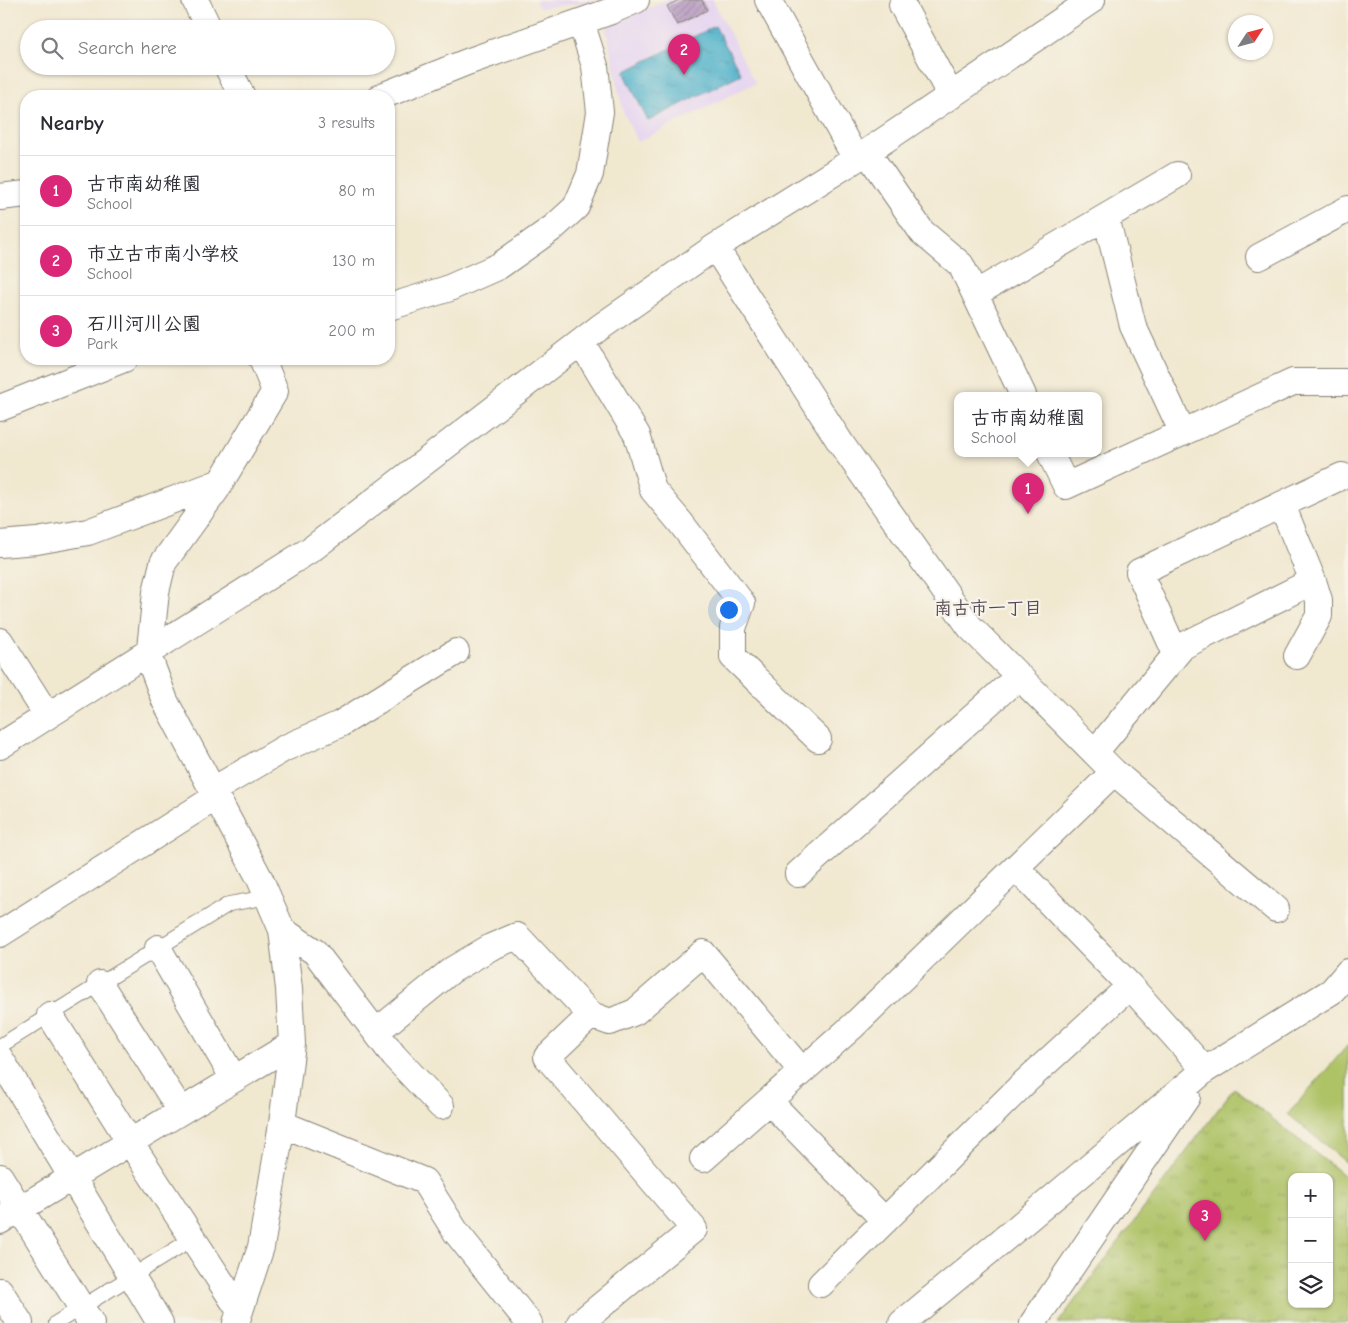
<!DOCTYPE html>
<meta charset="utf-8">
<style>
:root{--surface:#fff;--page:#f2f2f3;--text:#2b2b33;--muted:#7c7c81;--line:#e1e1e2;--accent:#db2777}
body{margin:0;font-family:"Comic Neue","Klee One",sans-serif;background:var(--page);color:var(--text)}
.controls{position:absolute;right:15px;bottom:15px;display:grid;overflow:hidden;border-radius:10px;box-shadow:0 1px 4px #0004}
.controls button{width:45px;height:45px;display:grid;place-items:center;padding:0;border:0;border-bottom:1px solid var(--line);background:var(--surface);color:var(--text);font:25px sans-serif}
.compass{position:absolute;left:1228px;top:15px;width:45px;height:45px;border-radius:50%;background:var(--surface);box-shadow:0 1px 4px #0004;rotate:54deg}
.you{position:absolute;left:728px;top:609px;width:18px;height:18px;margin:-12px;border:4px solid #fff;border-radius:50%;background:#1a73e8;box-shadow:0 0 0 8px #1a73e833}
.badge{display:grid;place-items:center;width:32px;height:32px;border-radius:50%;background:var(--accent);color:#fff;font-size:16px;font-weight:700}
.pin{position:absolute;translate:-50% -41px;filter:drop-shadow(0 1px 2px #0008)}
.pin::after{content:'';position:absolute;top:26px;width:18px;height:15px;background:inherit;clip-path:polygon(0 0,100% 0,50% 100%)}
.popup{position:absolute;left:954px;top:392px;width:148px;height:65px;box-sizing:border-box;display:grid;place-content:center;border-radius:10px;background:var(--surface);filter:drop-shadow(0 1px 4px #0005);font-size:16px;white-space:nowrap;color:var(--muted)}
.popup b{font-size:19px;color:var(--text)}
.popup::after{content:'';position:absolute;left:50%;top:100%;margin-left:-10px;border:10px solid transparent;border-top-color:var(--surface)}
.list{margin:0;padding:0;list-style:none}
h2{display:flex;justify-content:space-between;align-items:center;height:65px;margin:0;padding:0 20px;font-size:21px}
h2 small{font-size:16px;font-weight:400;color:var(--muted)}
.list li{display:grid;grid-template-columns:32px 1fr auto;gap:15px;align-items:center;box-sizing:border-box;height:70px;padding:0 20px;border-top:1px solid var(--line)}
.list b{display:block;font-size:19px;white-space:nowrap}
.list p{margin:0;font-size:16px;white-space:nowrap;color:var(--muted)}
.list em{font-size:16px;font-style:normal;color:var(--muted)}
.icon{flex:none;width:28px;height:28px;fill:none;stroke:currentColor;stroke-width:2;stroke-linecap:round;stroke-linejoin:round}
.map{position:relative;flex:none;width:1348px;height:1323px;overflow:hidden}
.search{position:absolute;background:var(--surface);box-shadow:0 1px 4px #0004;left:20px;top:20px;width:375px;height:55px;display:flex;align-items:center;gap:12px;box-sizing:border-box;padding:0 18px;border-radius:28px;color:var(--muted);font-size:19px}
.panel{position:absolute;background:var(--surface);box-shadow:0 1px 4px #0004;left:20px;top:90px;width:375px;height:275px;border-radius:20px}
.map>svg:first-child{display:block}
</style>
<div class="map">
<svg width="1348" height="1323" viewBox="0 0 1348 1323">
<defs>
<pattern id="grass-tufts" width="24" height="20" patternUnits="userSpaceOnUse" patternTransform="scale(1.25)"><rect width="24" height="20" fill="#aec266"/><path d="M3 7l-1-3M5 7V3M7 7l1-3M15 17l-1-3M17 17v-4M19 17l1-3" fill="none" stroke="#95a658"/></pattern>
<pattern id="water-ripples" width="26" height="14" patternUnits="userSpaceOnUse" patternTransform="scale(1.25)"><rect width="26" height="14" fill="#4aafc9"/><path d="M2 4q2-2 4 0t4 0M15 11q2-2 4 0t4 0" fill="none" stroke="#3d8ea2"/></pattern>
<pattern id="building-hatch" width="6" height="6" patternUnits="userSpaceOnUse" patternTransform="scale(1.25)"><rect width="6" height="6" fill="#b79ac1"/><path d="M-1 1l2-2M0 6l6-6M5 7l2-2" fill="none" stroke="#947d9c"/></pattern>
</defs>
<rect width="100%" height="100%" fill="#f7f3e8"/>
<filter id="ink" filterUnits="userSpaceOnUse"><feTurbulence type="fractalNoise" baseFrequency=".02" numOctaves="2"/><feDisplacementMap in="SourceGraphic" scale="10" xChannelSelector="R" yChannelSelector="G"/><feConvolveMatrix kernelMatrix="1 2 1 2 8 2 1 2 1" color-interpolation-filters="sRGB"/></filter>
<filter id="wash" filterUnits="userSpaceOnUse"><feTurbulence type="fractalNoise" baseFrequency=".0096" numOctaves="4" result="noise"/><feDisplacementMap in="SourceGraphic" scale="20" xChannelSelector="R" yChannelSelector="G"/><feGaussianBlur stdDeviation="1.12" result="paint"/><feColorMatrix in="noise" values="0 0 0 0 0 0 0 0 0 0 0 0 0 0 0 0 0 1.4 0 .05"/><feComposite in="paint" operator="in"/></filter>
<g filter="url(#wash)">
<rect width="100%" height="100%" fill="#f1e8d0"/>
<path fill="#e5d3f1" d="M535 0H605L539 8Z
M666 0H713L755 83 638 142 623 112 606 28Z"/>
<path fill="url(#grass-tufts)" stroke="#656f41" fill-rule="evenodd" d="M1234 1088 1348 1179V1323H1058ZM1292 1177H1329V1304H1292Z"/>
<path fill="#aec266" stroke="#656f41" d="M1348 1045V1164L1288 1114Z"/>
<path fill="url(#water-ripples)" stroke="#336672" d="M715 26 741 74 648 121 624 72Z"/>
<g id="blocks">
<path fill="url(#building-hatch)" d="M679 0H702L707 10 677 25 667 6Z"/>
</g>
</g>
<g filter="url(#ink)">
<use href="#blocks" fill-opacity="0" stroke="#868276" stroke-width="1"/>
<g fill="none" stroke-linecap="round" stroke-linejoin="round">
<g stroke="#868276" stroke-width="16">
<path id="lane" d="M0 1046 229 904 268 897
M56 1323 192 1239"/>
</g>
<g stroke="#868276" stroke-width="28">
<path id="street" d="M195 0 209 29
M768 0 856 159
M902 5 951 96
M227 66 242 96
M382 96 467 62 611 11 636 0
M867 152 922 232 961 265 1023 395
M0 197 26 194
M1106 217 1133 326 1183 433
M715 247 842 445 970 627 1114 772 1276 909
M1259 257 1348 209
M975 294 1177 175
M389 307 447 289 499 266 554 227 576 207 590 174 600 112 595 66 581 22
M581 342 637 435 653 490 680 522 742 603 733 628V657L818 739
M0 408 124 359
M1050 453 1066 486 1293 382H1348
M0 544 37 541 88 532 221 482
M0 641 47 715
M1176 654 1139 572 1342 476
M1297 656 1319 616V600L1313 581
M0 746 313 548 599 328 715 247 867 152 1092 0
M1095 752 1183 646 1313 581 1282 505
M213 790 285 748 340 724 456 652
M1016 868 1130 986 1205 1070
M798 874 1019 676
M282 930 315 952 394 1056 441 1106
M0 934 216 797
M158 948 234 1079
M100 984 181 1111
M50 1015 130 1142 240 1311
M376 1032 452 970 491 947 517 936 591 1015 610 1022 635 1012 703 953 802 1071
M0 1058 160 1323
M769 1101 885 1221
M282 1124 424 1181 456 1232 529 1323
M703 1159 853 1026 1114 772
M0 1177 91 1323
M0 1221 292 1044
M821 1284 1025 1082 1130 986
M0 1291 20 1323
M236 1323 261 1247 282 1124 292 1044 289 989 282 930 260 879 165 701 149 658 156 592 163 563 216 490 275 391 262 359
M580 1323 694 1229 547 1057 591 1015
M902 1323 1016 1229 1205 1070 1332 991 1348 972
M1033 1323 1187 1097"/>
</g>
<use href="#lane" stroke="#fff" stroke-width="14"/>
<use href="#street" stroke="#fff" stroke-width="26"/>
</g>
</g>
<g text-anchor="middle" stroke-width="4.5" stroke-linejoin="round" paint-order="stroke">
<g font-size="18" font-weight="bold" fill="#524856" stroke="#f7f3e8">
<text x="988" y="614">南古市一丁目</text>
</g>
</g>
</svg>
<div class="controls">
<button>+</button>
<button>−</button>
<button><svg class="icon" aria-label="layers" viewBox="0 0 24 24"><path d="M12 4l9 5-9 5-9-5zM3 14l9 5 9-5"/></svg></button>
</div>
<svg class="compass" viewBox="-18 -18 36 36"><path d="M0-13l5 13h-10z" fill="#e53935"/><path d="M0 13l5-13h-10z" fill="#7c7c81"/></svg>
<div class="you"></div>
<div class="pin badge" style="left:1028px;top:514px">1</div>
<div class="popup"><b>古市南幼稚園</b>School</div>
<div class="pin badge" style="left:684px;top:75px">2</div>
<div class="pin badge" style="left:1205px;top:1241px">3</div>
<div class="search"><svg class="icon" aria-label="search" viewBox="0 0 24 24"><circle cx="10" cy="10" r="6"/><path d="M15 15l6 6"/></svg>Search here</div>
<section class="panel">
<h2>Nearby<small>3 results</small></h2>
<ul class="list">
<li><span class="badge">1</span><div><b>古市南幼稚園</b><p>School</p></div><em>80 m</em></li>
<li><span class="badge">2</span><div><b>市立古市南小学校</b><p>School</p></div><em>130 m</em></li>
<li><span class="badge">3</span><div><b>石川河川公園</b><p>Park</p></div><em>200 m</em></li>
</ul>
</section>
</div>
